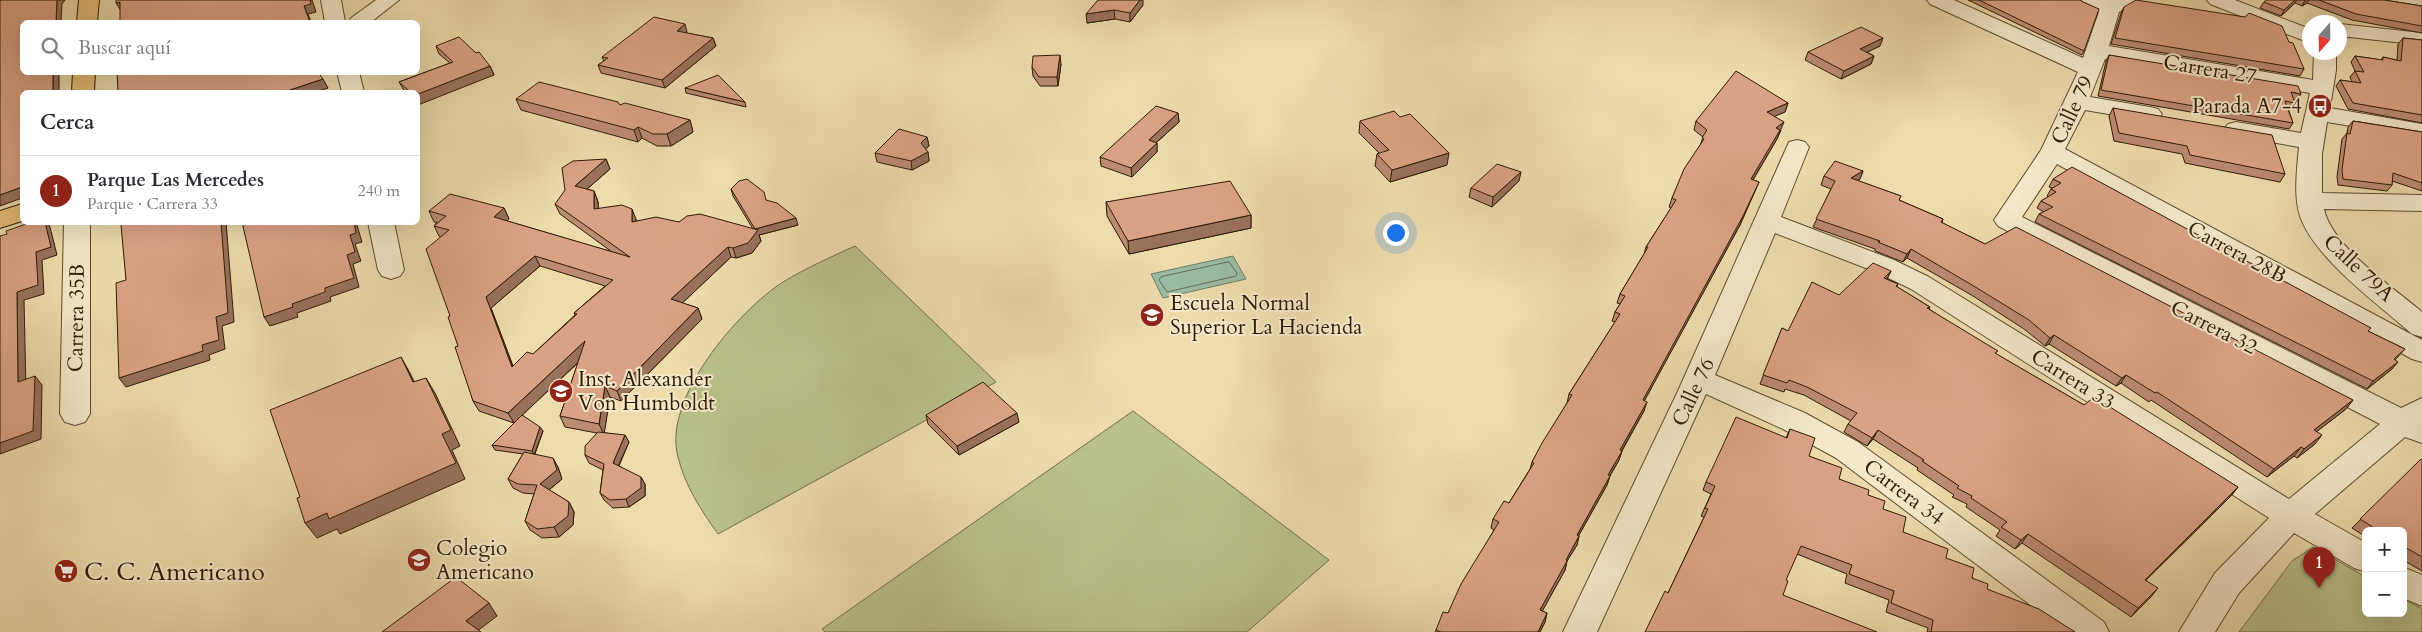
<!DOCTYPE html>
<html lang="es">
<meta charset="utf-8">
<style>
:root{--surface:#fff;--page:#f7f7f7;--text:#2b2b33;--muted:#7c7c81;--line:#e1e1e2;--accent:#8f2418}
body{margin:0;font-family:Cardo,serif;background:var(--page);color:var(--text)}
.controls{position:absolute;right:15px;bottom:15px;display:grid;overflow:hidden;border-radius:8px;box-shadow:0 5px 20px #0002}
.controls button{width:45px;height:45px;display:grid;place-items:center;padding:0;border:0;border-bottom:1px solid var(--line);background:var(--surface);color:var(--text);font:25px sans-serif}
.compass{position:absolute;left:2302px;top:15px;width:45px;height:45px;border-radius:50%;background:var(--surface);box-shadow:0 5px 20px #0002;rotate:200deg}
.you{position:absolute;left:1395px;top:232px;width:18px;height:18px;margin:-12px;border:4px solid #fff;border-radius:50%;background:#1a73e8;box-shadow:0 0 0 8px #1a73e833}
.badge{display:grid;place-items:center;width:32px;height:32px;border-radius:50%;background:var(--accent);color:#fff;font-size:16px;font-weight:700}
.pin{position:absolute;translate:-50% -41px;filter:drop-shadow(0 1px 2px #0008)}
.pin::after{content:'';position:absolute;top:26px;width:18px;height:15px;background:inherit;clip-path:polygon(0 0,100% 0,50% 100%)}
.list{margin:0;padding:0;list-style:none}
h2{display:flex;justify-content:space-between;align-items:center;height:65px;margin:0;padding:0 20px;font-size:21px}
h2 small{font-size:16px;font-weight:400;color:var(--muted)}
.list li{display:grid;grid-template-columns:32px 1fr auto;gap:15px;align-items:center;box-sizing:border-box;height:70px;padding:0 20px;border-top:1px solid var(--line)}
.list b{display:block;font-size:19px;white-space:nowrap}
.list p{margin:0;font-size:16px;white-space:nowrap;color:var(--muted)}
.list em{font-size:16px;font-style:normal;color:var(--muted)}
.icon{flex:none;width:28px;height:28px;fill:none;stroke:currentColor;stroke-width:2;stroke-linecap:round;stroke-linejoin:round}
.map{position:relative;flex:none;width:2422px;height:632px;overflow:hidden}
.search{position:absolute;background:var(--surface);box-shadow:0 5px 20px #0002;left:20px;top:20px;width:400px;height:55px;display:flex;align-items:center;gap:12px;box-sizing:border-box;padding:0 18px;border-radius:8px;color:var(--muted);font-size:19px}
.panel{position:absolute;background:var(--surface);box-shadow:0 5px 20px #0002;left:20px;top:90px;width:400px;height:135px;border-radius:8px}
.map>svg:first-child{display:block}
</style>
<div class="map">
<svg width="2422" height="632" viewBox="0 0 2422 632">
<rect width="100%" height="100%" fill="#eddbac"/>
<filter id="stains"><feTurbulence type="fractalNoise" baseFrequency=".004" numOctaves="4"/><feColorMatrix values="0 0 0 0 .2 0 0 0 0 .09 0 0 0 0 .02 0 0 0 .5 -.17"/></filter>
<radialGradient id="worn" r=".72"><stop offset=".6" stop-color="#630" stop-opacity="0"/><stop offset="1" stop-color="#630" stop-opacity=".3"/></radialGradient>
<path fill="#b9c089" stroke="#746e48" d="M855 246 996 382 718 534C701 510 685 486 678 457 662 399 738 311 783 282 806 268 831 257 855 246Z
M1133 411 1329 560 1247 632H825L822 629Z
M2313 547 2366 577V613H2403V598L2422 609V632H2239L2292 561Z"/>
<path fill="#9abca4" stroke="#6f7c65" d="M1233 256 1246 279 1163 298 1151 274Z"/>
<g fill="none" stroke-linecap="round" stroke-linejoin="round">
<path stroke="#646c55" stroke-width="1" d="M1229 262 1237 273 1236 276 1167 292 1159 280 1161 277Z"/>
<g stroke="#5e4b30" stroke-width="2">
<path id="minor" d="M321 0H341L345 22H325Z
M376 0H399L371 22H348L351 18Z
M1927 0H1954L2083 58 2099 12 2080 4 2077 0H2137L2134 4 2119 12 2109 46 2313 80 2314 52H2336V70L2330 108 2422 124V138L2327 122 2322 154V193L2422 195V211L2324 209C2332 247 2393 287 2422 312V337L2412 334C2379 305 2317 260 2301 219 2293 198 2297 169 2299 147L2236 136 2228 134 2224 129 2228 124 2236 122 2301 133 2310 93 2105 59 2090 97 2150 107 2158 109 2162 114 2158 119 2150 121 2085 110 2065 149 2422 340V362L2412 359 2057 164 2022 217 2401 408 2422 398V443L2405 437 2315 514 2366 543V572L2354 568 2294 533 2239 593 2215 632H2179L2215 573 2269 518 1911 289 1876 272 1775 233 1715 375 1805 413 1858 442 2104 622 2109 632H2066L1836 458 1783 429 1706 394 1597 632H1563L1678 391 1789 142 1797 140 1805 142 1809 147 1781 217 1894 260 1929 277 2289 499 2380 424 1998 226 1994 220 2041 150 2078 72 1930 4Z
M2207 0H2235L2310 29V43L2210 4Z
M2376 0H2422V11L2379 4Z
M2340 24 2422 33V45L2340 36Z
M337 72H359L364 92H342Z
M64 222H90V414L85 422 75 425 65 422 60 414Z
M368 222H394L404 270 400 276 391 279 382 276 378 270Z
M2403 567 2422 575V606L2403 598Z"/>
</g>
<g stroke="#2f1b06" stroke-width="2">
<path id="major" d="M79 0H99L97 22H77Z
M73 72H95L94 92H72Z
M22 204V221L0 228V211Z"/>
</g>
<use href="#minor" fill="#f3e8c9" fill-rule="evenodd"/>
<use href="#major" fill="#e6be76" fill-rule="evenodd"/>
</g>
<path fill="#bb8b72" stroke="#2f1b06" fill-rule="evenodd" d="M1098 0 1143 5 1130 22 1115 19 1087 23Z
M1968 0H2081L2084 51 2082 55Z
M2266 0H2384L2422 6V33L2352 20 2307 3 2302 6 2295 3 2281 16 2260 8 2264 2Z
M2124 7 2289 42 2304 69 2300 76 2111 44 2121 13Z
M687 32 686 33 713 38 716 46 665 88 601 73 598 65 604 61 602 57Z
M2403 38 2422 40V123L2348 109 2336 86 2340 80 2352 82 2350 77 2355 71 2351 62 2355 56 2381 60 2383 57 2397 60 2398 44Z
M436 46 476 53 490 66 494 75 418 92H405L399 82 450 63 439 54Z
M1880 46 1867 52 1874 56 1871 64 1841 79 1805 60 1808 52Z
M2109 55 2301 94 2297 100H2294L2295 103 2291 109 2288 108 2293 123 2289 129 2098 96 2106 61Z
M1061 64 1058 86H1040L1033 76 1032 67Z
M685 88 745 102 746 107 686 93Z
M516 99 620 105 690 120 693 132 671 146H657L642 138 638 142 521 110Z
M1788 103 1785 112 1774 116 1781 131 1780 132 1777 139 1753 180 1759 182 1740 225 1644 401V411L1622 451 1619 460 1610 476 1607 485 1579 535 1577 545 1567 561 1565 570 1542 611 1547 613 1545 622 1540 632H1435L1436 630 1448 613 1494 530 1491 528 1493 519 1509 503 1530 469 1532 462 1567 403 1569 394 1615 322 1612 321 1615 312 1620 304 1617 303 1620 294 1644 254 1646 247 1671 208 1669 207 1672 198 1700 146 1703 137 1694 130 1696 121Z
M2113 108 2285 174 2280 182 2185 163 2182 154 2114 141 2109 116Z
M1178 113 1179 122 1156 143H1157V152L1132 177 1101 166 1100 157Z
M1360 121 1447 165 1390 182 1375 166 1377 154 1379 153 1359 133Z
M2353 121 2422 132V191L2392 181V185L2387 191 2338 185 2337 177 2342 139 2347 133 2348 127Z
M927 137 929 146 925 149 928 152 929 161 912 170 877 162 875 153Z
M606 159 610 169 587 189 594 191 598 202V209L636 219V221L679 222 753 229 733 196 731 189 766 200 798 225 759 235 761 241 752 253 736 258 731 257 682 303 698 308 702 319 621 401 610 397 604 432 629 442 619 466 645 484V496L629 507 613 508 604 500 600 493 603 470 589 463 585 455 597 433 565 427 560 416 578 363 522 415 543 431 535 454 558 467 562 479 549 490 569 502 574 512 573 525 559 537 542 538 530 530 525 521 534 494 523 493 513 488 508 479 523 454 495 450 492 445 514 423 479 411 473 401 450 316 441 237 439 236 434 226 437 222H434L429 211 504 208 509 219 507 221 612 252 560 214 555 204ZM540 266 605 286 574 313 575 315 533 354 513 366 491 308Z
M1863 171 1860 179 1858 181 1901 196 1899 200 1943 219 1942 223 1985 244 2353 400 2346 409 2316 432 2315 444 2297 458 2294 456 2267 477 2151 400 2149 402 2121 383 2116 386 2049 344 2045 346 2024 329 1973 296 1907 258 1903 262 1875 251V249L1813 227 1831 189 1821 185 1824 176Z
M2053 179 2368 331 2405 349 2395 360 2392 369 2367 389 2035 222 2039 214 2044 212 2037 208 2041 201 2048 197 2047 196 2051 189 2052 188 2049 187Z
M1519 181 1492 207 1469 197 1471 188Z
M1106 202 1251 215V228L1129 254 1107 216Z
M1891 271 1887 279 1898 284 1897 287 1930 307 1929 309 1996 354 2084 405 2238 487 2231 496 2146 580 2151 597 2131 617 2022 543 2015 549 1996 536 2000 530 1966 507 1967 504 1952 497 1954 495 1917 470 1918 468 1873 439 1867 446 1844 432 1848 424 1851 421 1804 395 1785 389 1784 392 1760 384 1782 328 1788 331 1839 295Z
M926 415 1019 422 959 455 928 424Z
M1790 429 1809 456 1839 479 1868 495 1883 509 1903 532 1946 558 1987 589 2075 632H1927L1928 628 1886 612 1889 600 1845 583 1847 574 1797 554 1668 593 1704 517 1701 516 1711 494 1703 490 1706 482 1786 438Z
M2422 460V571L2403 560V531H2366V537L2352 528Z"/>
<path fill="#99715c" stroke="#2f1b06" d="M57 0H65L62 4 61 22H56Z
M310 0H312L316 12 308 14 311 22H310L304 6Z
M1140 0H1143V5L1130 22V13Z
M2295 0H2297L2295 3 2281 16 2284 10Z
M2305 0H2309L2307 3 2302 6Z
M120 2 121 11 116 3Z
M1114 10 1115 19 1087 23 1086 14Z
M685 24 687 32 679 38 677 31Z
M713 38 716 46 665 88 662 80Z
M1883 38 1880 46 1857 57 1860 49Z
M1060 55 1061 64 1058 86 1057 77Z
M1874 56 1871 64 1841 79 1844 71Z
M490 66 494 75 418 105V94Z
M53 72H59V92H53Z
M323 79 328 88 315 92H284Z
M1788 103 1785 112 1764 121 1767 112Z
M1178 113 1179 122 1149 149V140Z
M690 120 693 132 671 146 667 134Z
M1784 122 1777 139 1748 188 1751 179 1776 128Z
M638 127 642 138 638 142 634 130Z
M927 137 929 146 922 152 921 143Z
M1157 143V152L1132 177 1131 168Z
M928 152 929 161 912 170 911 161Z
M1449 153 1447 165 1390 182 1392 170Z
M606 159 610 169 579 196 575 186Z
M1863 171 1860 179 1848 186 1851 178Z
M1521 172 1519 181 1492 207 1493 197Z
M1759 182 1740 225 1640 409 1643 400Z
M22 187V198L0 206V195Z
M594 191 598 202 599 220 594 209Z
M504 208 509 219 499 227 494 217Z
M632 209 636 219V233L632 222Z
M1251 215V228L1129 254 1128 241Z
M796 218 798 225 759 235 761 241 752 253 736 258 733 248 756 232 755 229Z
M45 222H47L50 227 57 255 42 260 44 294 24 300 26 390 18 382 17 292 36 252Z
M221 222H226L234 322 222 326 225 349 209 355 210 360 126 387 119 378 202 345Z
M354 222H356L362 242 355 244 361 261 353 264 359 287 330 297 331 301 297 313 298 317 270 326 264 317 325 288 350 235Z
M728 247 731 257 675 310 671 299Z
M1911 249 1907 258 1903 262 1907 254Z
M535 256 540 266 491 308 517 377 512 367 486 297Z
M1891 271 1887 279 1884 278Z
M698 308 702 319 621 401 617 391Z
M2054 335 2049 344 2045 346 2050 338Z
M585 341 590 351 514 423 508 413Z
M401 357 410 373 422 398 413 382Z
M2398 362 2392 369 2367 389 2373 381Z
M2126 375 2121 383 2116 386 2122 378Z
M35 376 42 385 41 439 0 454V443Z
M426 378 435 393 460 446 452 450 465 479 340 534 337 529 317 538 305 523 442 434Z
M605 386 610 397 604 435 599 424Z
M2353 400 2346 409 2307 439 2314 430Z
M1647 402 1644 411 1617 459 1620 450Z
M1017 413 1019 422 959 455 957 446Z
M540 427 543 431 534 455 532 451Z
M1878 430 1873 439 1867 446 1872 438Z
M625 435 629 442 616 471 613 463Z
M2322 435 2315 444 2297 458 2304 449Z
M2301 447 2294 456 2267 477 2274 469Z
M1622 451 1619 460 1605 484 1608 475Z
M553 458 558 467 562 479 545 493 540 484Z
M1610 476 1607 485 1574 544 1577 535Z
M641 477 645 484V496L629 507 626 499Z
M2238 487 2231 496 2138 588 2145 580Z
M569 502 574 512 573 525 559 537 554 527Z
M2028 534 2022 543 2015 549 2021 540Z
M1579 536 1577 545 1567 561 1565 570 1538 619 1540 610 1566 560Z
M2158 588 2151 597 2131 617 2138 608Z
M489 603 497 616 476 632 466 621Z
M1547 613 1545 622 1540 632H1538Z"/>
<path fill="#daa284" stroke="#2f1b06" fill-rule="evenodd" d="M0 0H57L56 22H22V72H53V92H22V187L0 195Z
M116 0H310L311 4 304 6 310 22H120V2L116 3Z
M1098 0H1140L1130 13 1114 10 1086 14Z
M1979 0H2081V1L2099 9 2084 51Z
M2136 0 2245 17 2249 13 2282 26 2289 42 2293 43 2304 69 2115 38 2124 7Z
M2266 0H2295L2284 10 2264 2Z
M2319 0H2384L2422 6V26L2356 14Z
M654 17 685 24 677 31 713 38 662 80 598 65 608 58 602 57Z
M1861 27 1883 38 1860 49 1874 56 1844 71 1808 52Z
M459 37 476 53 479 52 490 66 418 94V92H410L399 82 453 62 436 46Z
M2403 38 2422 40V115L2353 103 2340 80 2361 83 2355 71 2364 72 2355 56 2383 60V57L2401 61Z
M1060 55 1057 77H1039L1032 67 1033 56Z
M2109 55 2298 86 2301 94 2291 92 2295 103 2285 101 2293 123 2101 90Z
M1736 71 1788 103 1767 112 1784 122 1776 128 1780 130 1751 179 1759 182 1743 216 1643 400 1647 402 1620 450 1622 451 1608 475 1610 476 1577 535 1579 536 1566 560 1567 561 1540 610 1547 613 1538 632H1441L1436 630 1443 612 1448 613 1461 584 1499 522 1493 519 1504 501 1509 503 1534 463 1532 462 1542 443 1572 395 1569 394 1620 314 1615 312 1625 296 1620 294 1648 247H1646L1676 200 1672 198 1684 169 1704 139 1702 138 1707 130 1696 121Z
M117 72H318L323 79 284 92H118Z
M718 75 745 102 685 88Z
M539 82 618 102 620 105 625 103 690 120 667 134H653L638 127 634 130 516 99Z
M1156 106 1178 113 1149 140 1157 143 1131 168 1100 157Z
M2113 108 2272 135 2285 174 2190 155 2187 146 2119 133Z
M1394 111 1400 117 1410 114 1449 153 1392 170 1377 154 1389 150 1360 121Z
M2353 121 2422 132V183L2393 173 2392 185 2343 179 2342 170 2347 133 2350 134Z
M899 129 927 137 921 143 928 152 911 161 875 153Z
M606 159 575 186 594 191V209L622 205 632 209V222L656 217 679 222 687 216 700 214 758 230 748 243 733 248 728 247 671 299 698 308 617 391 605 386 599 424 560 416 585 341 508 413 473 401 455 347 458 346 448 317 450 316 426 249 449 230 434 226 446 216 429 211 450 194 504 208 494 217 630 257 555 204 565 190 562 168 573 161ZM535 256 613 280 574 313 577 314 533 354 527 352 512 367 486 297Z
M1835 161 1863 171 1851 178 1901 196 1899 200 1943 219 1941 222 1985 244 2016 227 2353 400 2314 430 2322 435 2304 449 2301 447 2274 469 2157 392 2155 393 2126 375 2122 378 2054 335 2050 338 2029 320 1977 288 1911 249 1907 254 1878 242 1880 241 1816 219 1835 181 1824 176Z
M1497 164 1521 172 1493 197 1471 188Z
M2072 167 2371 328 2368 331 2405 349 2394 359 2398 362 2373 381 2039 214 2053 207 2041 201 2056 192 2051 189 2061 183 2053 179Z
M747 179 764 192 766 200 777 203 796 218 755 229 731 189 739 181Z
M1230 181 1251 215 1128 241 1106 202Z
M32 222H45L51 247 36 252 38 285 17 292 18 382 35 376 33 431 0 443V236L7 234 6 231Z
M130 222H221L228 313 216 317 219 340 202 345 203 351 119 378 116 283 126 280 121 225Z
M242 222H354L356 233 350 235 355 252 347 255 354 278 325 288V292L292 304 293 307 264 317Z
M1873 263 1891 271 1884 278 1898 284 1896 286 1930 307 1927 308 1998 351 1995 353 2084 405 2094 397 2238 487 2145 580 2158 588 2138 608 2028 534 2021 540 2001 527 2007 522 1971 498 1972 496 1957 488 1959 486 1922 461 1924 460 1878 430 1872 438 1848 424 1857 413 1807 387 1789 380 1787 383 1763 375 1782 328 1788 331 1812 282 1839 295Z
M401 357 413 382 426 378 451 430 442 434 456 463 329 519 327 513 305 523 297 498 300 497 270 410Z
M983 382 1017 413 957 446 926 415Z
M522 415 540 427 532 451 492 445Z
M1736 417 1787 438 1790 429 1815 438 1809 456 1842 468 1839 479 1869 490 1868 495 1885 501 1883 509 1906 517 1903 532 1948 549 1946 558 1974 568 1972 578 1988 584 1987 589 2039 609 2075 632H1931L1933 620 1891 603 1894 591 1849 574 1852 565 1801 546 1786 580 1788 581 1783 595 1877 632H1645L1665 591 1668 593 1708 509 1705 508 1715 486 1706 482Z
M598 432 625 435 613 463 641 477V488L626 499 610 500 600 493 604 464 585 455V446Z
M524 452 553 458 557 470 540 484 569 502 568 516 554 527 537 529 525 521 537 485 518 484 508 479Z
M2421 459 2422 460V557L2403 546V531H2379L2360 519Z
M456 577 489 603 466 621 481 632H382Z"/>
<defs>
<g id="bus-disc" transform="scale(1.25)"><circle r="9.5" fill="#8f2418" stroke="#f3e8c9"/><path d="M-5-6H5V4H4V6H2V4H-2V6H-4V4H-5ZM-3.5-4V0h7V-4ZM-3.5 1.2v1.5H-2V1.2ZM2 1.2v1.5H3.5V1.2Z" fill="#fff"/></g>
<g id="school-disc" transform="scale(1.25)"><circle r="9.5" fill="#8f2418" stroke="#f3e8c9"/><path d="M0-5L7-2L0 1L-7-2ZM-4 1L0 2.5L4 1V4Q0 6-4 4Z" fill="#fff"/></g>
<g id="supermarket-disc" transform="scale(1.25)"><circle r="9.5" fill="#8f2418" stroke="#f3e8c9"/><path d="M-6-5.5h2.5l.6 2H6L4.5 2H-2.5L-4.4-4H-6ZM-1.5 3.2a1.3 1.3 0 1 0 .1 0ZM3 3.2a1.3 1.3 0 1 0 .1 0Z" fill="#fff"/></g>
</defs>
<g fill-rule="evenodd">
<use href="#bus-disc" x="2320" y="106"/>
<use href="#school-disc" x="1152" y="315"/>
<use href="#school-disc" x="561" y="391"/>
<use href="#school-disc" x="419" y="560"/>
<use href="#supermarket-disc" x="66" y="571"/>
</g>
<g text-anchor="middle" stroke-width="4" stroke-linejoin="round" paint-order="stroke">
<g font-size="21" fill="#2f1b06" stroke="#f3e8c9">
<text transform="translate(2210 69) rotate(9)" y="7">Carrera 27</text>
<text transform="translate(2072 110) rotate(-65)" y="7">Calle 79</text>
<text transform="translate(2237 252) rotate(28)" y="7">Carrera 28B</text>
<text transform="translate(2359 268) rotate(43)" y="7">Calle 79A</text>
<text transform="translate(76 318) rotate(-89)" y="7">Carrera 35B</text>
<text transform="translate(2214 327) rotate(27)" y="7">Carrera 32</text>
<text transform="translate(2073 379) rotate(32)" y="7">Carrera 33</text>
<text transform="translate(1693 392) rotate(-65)" y="7">Calle 76</text>
<text transform="translate(1904 492) rotate(37)" y="7">Carrera 34</text>
</g>
<g font-size="21" fill="#2f1b06" stroke="#f3e8c9" text-anchor="start">
<text x="2302" y="113" text-anchor="end">Parada A7-4</text>
<text x="1170" y="310">Escuela Normal<tspan x="1170" dy="24">Superior La Hacienda</tspan></text>
<text x="578" y="386">Inst. Alexander<tspan x="578" dy="24">Von Humboldt</tspan></text>
<text x="436" y="555">Colegio<tspan x="436" dy="24">Americano</tspan></text>
</g>
<g font-size="25" fill="#2f1b06" stroke="#f3e8c9" text-anchor="start">
<text x="84" y="580">C. C. Americano</text>
</g>
</g>
<rect width="100%" height="100%" filter="url(#stains)"/>
<rect width="100%" height="100%" fill="url(#worn)"/>
</svg>
<div class="controls">
<button>+</button>
<button>−</button>
</div>
<svg class="compass" viewBox="-18 -18 36 36"><path d="M0-13l5 13h-10z" fill="#e53935"/><path d="M0 13l5-13h-10z" fill="#7c7c81"/></svg>
<div class="you"></div>
<div class="pin badge" style="left:2319px;top:588px">1</div>
<div class="search"><svg class="icon" aria-label="search" viewBox="0 0 24 24"><circle cx="10" cy="10" r="6"/><path d="M15 15l6 6"/></svg>Buscar aquí</div>
<section class="panel">
<h2>Cerca<small></small></h2>
<ul class="list">
<li><span class="badge">1</span><div><b>Parque Las Mercedes</b><p>Parque · Carrera 33</p></div><em>240 m</em></li>
</ul>
</section>
</div>
